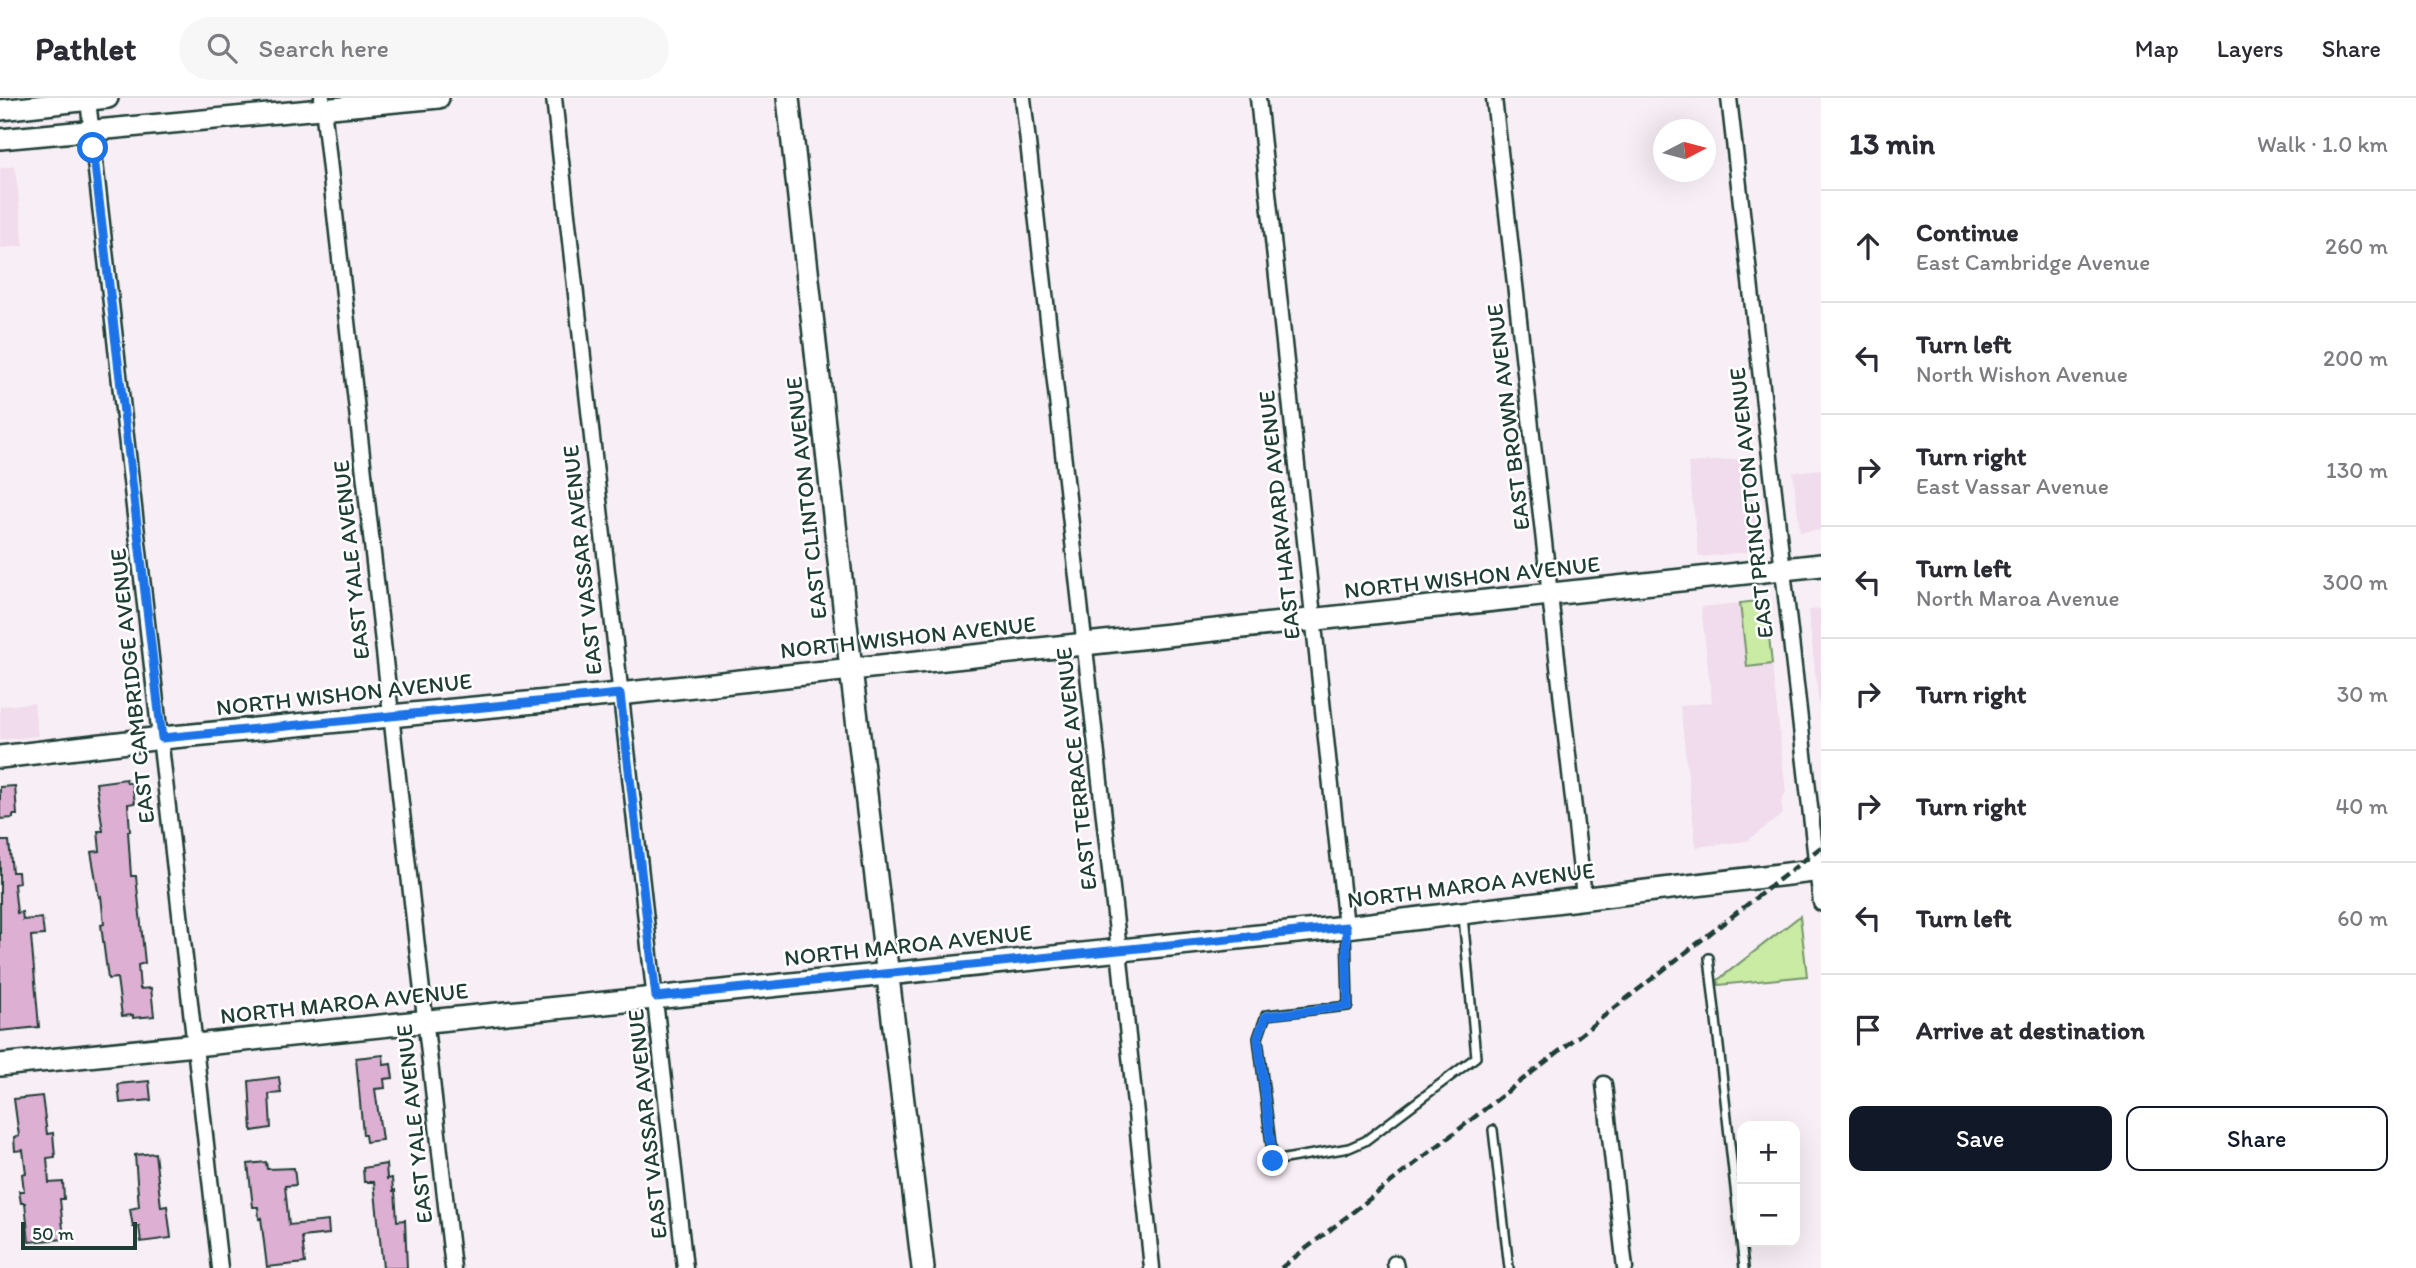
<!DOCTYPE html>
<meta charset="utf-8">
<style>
:root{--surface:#fff;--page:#f7f7f7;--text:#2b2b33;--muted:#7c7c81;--line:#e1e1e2;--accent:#111827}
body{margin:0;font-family:Itim,sans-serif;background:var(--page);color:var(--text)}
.controls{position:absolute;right:21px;bottom:21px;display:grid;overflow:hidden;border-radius:14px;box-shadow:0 7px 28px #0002}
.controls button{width:63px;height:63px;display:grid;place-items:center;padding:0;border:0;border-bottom:2px solid var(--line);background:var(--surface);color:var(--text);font:35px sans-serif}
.compass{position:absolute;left:1653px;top:21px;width:63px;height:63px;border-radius:50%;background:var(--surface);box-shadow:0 7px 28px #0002;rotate:84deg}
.scale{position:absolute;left:21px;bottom:18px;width:116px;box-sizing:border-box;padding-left:7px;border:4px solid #1f3d34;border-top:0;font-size:19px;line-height:24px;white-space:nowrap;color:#1f3d34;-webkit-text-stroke:5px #fff;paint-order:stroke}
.stop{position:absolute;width:21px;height:21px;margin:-16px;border:5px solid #1a73e8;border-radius:50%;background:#fff}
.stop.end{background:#1a73e8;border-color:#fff;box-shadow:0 2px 7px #0008}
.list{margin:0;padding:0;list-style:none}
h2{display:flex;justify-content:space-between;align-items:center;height:91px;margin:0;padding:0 28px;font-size:30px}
h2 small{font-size:23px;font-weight:400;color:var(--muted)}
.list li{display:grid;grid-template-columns:46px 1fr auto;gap:21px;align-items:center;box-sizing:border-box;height:112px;padding:0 28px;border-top:2px solid var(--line)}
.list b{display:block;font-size:26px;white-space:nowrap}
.list p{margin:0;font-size:23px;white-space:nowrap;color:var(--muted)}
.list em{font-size:23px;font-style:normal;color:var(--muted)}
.actions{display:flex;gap:14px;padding:21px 28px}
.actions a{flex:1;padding:16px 0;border:2px solid var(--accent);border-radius:14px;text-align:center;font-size:24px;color:var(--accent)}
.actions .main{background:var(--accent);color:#fff}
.icon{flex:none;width:38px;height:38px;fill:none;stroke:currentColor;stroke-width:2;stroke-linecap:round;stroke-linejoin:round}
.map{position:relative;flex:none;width:1821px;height:1170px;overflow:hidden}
header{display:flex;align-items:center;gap:42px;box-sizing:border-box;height:98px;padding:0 35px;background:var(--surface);border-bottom:2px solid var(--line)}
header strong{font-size:33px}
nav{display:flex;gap:38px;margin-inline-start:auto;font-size:24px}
.search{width:490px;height:63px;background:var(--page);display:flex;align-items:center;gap:18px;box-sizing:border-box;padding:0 24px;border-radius:38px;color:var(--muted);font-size:26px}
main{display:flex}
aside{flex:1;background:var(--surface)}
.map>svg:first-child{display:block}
</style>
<header>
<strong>Pathlet</strong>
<div class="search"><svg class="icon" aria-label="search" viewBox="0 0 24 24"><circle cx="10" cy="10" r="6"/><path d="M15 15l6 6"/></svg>Search here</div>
<nav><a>Map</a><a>Layers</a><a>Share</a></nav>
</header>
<main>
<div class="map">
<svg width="1821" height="1170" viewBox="0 0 1821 1170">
<rect width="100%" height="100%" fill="#f8eff6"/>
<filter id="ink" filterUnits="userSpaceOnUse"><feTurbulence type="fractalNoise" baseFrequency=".0143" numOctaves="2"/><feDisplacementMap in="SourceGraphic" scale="14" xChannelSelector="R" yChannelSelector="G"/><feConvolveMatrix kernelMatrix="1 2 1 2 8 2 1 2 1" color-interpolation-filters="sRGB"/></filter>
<g filter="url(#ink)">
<path fill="#f0dcec" d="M15 68 24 148 0 150V70Z
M1748 360 1759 453 1699 459 1688 365Z
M1821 371V432L1800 434 1793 374Z
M1740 505 1747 568 1772 566 1786 694 1781 704 1783 716 1747 743 1696 749 1680 608 1712 604 1701 509Z
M1821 511V625L1808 512Z
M34 605 38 638 0 642V608Z"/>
<path fill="#caeba4" stroke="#74946c" stroke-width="2" d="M1765 502 1772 566 1747 569 1740 505Z
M1800 818 1807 878 1719 887 1718 882Z"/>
<path fill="#dcafd3" stroke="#1f3d34" stroke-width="2" d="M126 681 127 685H132L135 705 128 706 130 733H128L131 778H136L145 865 138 867 140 891 151 890 154 918 133 920V917L122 918 117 880 108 881 101 827 104 826 101 798 99 799 91 754 100 753 98 733H103L96 685Z
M15 688 17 717H13V720L0 721V689Z
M0 743H9L12 774H18L19 785 14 786 17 815 22 814 23 822 42 820 44 837 31 838 39 929 0 933Z
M383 957 384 967 391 966 393 980 384 981 385 990 375 991 382 1042 366 1044 365 1037H363L356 960Z
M279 979 281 995 269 996 271 1030 252 1033 249 983Z
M149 983 151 1002 120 1005 118 986Z
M42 998 47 1036 53 1035 55 1059 47 1060 49 1085 63 1084 64 1101H60L64 1141 29 1144 25 1105H21L19 1093H24L22 1076 26 1075 23 1052 15 1053 14 1039 19 1038 14 1001Z
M155 1055 161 1109 167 1108 171 1140 141 1144 139 1128 133 1129 130 1111 139 1109 135 1057Z
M266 1064 267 1071 294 1070 296 1087 285 1088 289 1127 328 1123 329 1136 302 1139 305 1165 267 1169 261 1120 259 1121 258 1109H253L248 1066Z
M386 1066 387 1081 392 1080 393 1093 395 1092 397 1123 405 1122 407 1170H383L374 1084H364L363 1070Z"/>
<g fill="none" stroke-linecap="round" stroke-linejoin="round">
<g stroke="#1f3d34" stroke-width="12">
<path id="service" d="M1346 830 1348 908 1266 917 1258 940 1273 1063 1349 1050 1365 1043 1476 959 1463 818
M1709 860 1744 1170
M1493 1032 1509 1170"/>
</g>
<g stroke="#1f3d34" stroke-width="19">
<path id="minor" d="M322 0 453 1170
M554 0 685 1170
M1023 0 1119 852 1152 1170
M1258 0 1346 829
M1494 0 1584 799
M1729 0 1821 805
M88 2 220 1170
M1604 986 1625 1170
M1395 1165 1396 1170"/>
</g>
<g stroke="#1f3d34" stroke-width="24">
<path id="tertiary" d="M0 12 108 0
M0 41 439 0"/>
</g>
<g stroke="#1f3d34" stroke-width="26">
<path id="secondary" d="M788 0 851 571 923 1170
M0 659 162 640 619 596 1821 467
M0 967 1346 829 1821 772"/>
</g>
<use href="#service" stroke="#fff" stroke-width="7"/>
<use href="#minor" stroke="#fff" stroke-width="14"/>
<use href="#tertiary" stroke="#fff" stroke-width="19"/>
<use href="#secondary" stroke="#fff" stroke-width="21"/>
<path stroke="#1f3d34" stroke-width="4.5" stroke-dasharray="10 5" stroke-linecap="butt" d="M1281 1170 1821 749"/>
</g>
</g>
<g fill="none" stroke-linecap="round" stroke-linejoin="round" filter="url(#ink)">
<path stroke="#1a73e8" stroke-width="9" d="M93 50 162 640 620 596 656 899 1346 829 1348 908 1266 918 1258 940 1273 1063"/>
</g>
<g text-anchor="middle" stroke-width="5" stroke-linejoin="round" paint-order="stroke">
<g font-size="23" fill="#1f3d34" stroke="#fff">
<text transform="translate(1508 319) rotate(-97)" y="8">EAST BROWN AVENUE</text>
<text transform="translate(806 400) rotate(-96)" y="8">EAST CLINTON AVENUE</text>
<text transform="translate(1751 405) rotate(-96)" y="8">EAST PRINCETON AVENUE</text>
<text transform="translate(1279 417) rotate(-96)" y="8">EAST HARVARD AVENUE</text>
<text transform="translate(351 462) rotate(-96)" y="8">EAST YALE AVENUE</text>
<text transform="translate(582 462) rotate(-96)" y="8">EAST VASSAR AVENUE</text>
<text transform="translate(1472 479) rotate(-6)" y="8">NORTH WISHON AVENUE</text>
<text transform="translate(908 539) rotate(-6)" y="8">NORTH WISHON AVENUE</text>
<text transform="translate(132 588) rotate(-96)" y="8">EAST CAMBRIDGE AVENUE</text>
<text transform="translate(344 596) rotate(-6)" y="8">NORTH WISHON AVENUE</text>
<text transform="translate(1076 671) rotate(-96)" y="8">EAST TERRACE AVENUE</text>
<text transform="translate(1471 787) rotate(-7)" y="8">NORTH MAROA AVENUE</text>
<text transform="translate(908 847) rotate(-6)" y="8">NORTH MAROA AVENUE</text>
<text transform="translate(344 905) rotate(-6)" y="8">NORTH MAROA AVENUE</text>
<text transform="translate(414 1026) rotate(-96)" y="8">EAST YALE AVENUE</text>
<text transform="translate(647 1026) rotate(-96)" y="8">EAST VASSAR AVENUE</text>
</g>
</g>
</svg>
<div class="controls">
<button>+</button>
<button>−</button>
</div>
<svg class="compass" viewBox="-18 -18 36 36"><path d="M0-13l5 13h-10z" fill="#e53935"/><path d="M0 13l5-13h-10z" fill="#7c7c81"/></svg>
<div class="scale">50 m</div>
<div class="stop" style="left:93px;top:50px"></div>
<div class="stop end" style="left:1273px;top:1063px"></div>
</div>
<aside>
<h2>13 min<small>Walk · 1.0 km</small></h2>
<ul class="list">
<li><svg class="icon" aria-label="ahead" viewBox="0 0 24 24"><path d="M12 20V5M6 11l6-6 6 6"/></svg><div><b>Continue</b><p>East Cambridge Avenue</p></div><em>260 m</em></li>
<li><svg class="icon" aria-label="left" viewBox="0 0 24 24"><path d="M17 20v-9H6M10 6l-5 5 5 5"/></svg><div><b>Turn left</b><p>North Wishon Avenue</p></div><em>200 m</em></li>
<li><svg class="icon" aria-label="right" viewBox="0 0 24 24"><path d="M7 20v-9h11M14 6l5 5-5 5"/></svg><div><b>Turn right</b><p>East Vassar Avenue</p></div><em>130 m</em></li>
<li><svg class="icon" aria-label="left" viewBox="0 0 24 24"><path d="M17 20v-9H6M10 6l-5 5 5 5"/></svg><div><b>Turn left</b><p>North Maroa Avenue</p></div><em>300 m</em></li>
<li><svg class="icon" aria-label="right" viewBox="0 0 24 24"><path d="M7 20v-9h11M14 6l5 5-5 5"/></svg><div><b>Turn right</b></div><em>30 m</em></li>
<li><svg class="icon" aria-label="right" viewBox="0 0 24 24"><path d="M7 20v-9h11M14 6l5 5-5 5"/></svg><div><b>Turn right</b></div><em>40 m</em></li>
<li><svg class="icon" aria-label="left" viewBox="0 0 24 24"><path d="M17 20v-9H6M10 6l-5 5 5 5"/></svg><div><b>Turn left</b></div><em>60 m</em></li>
<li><svg class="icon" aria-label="arrive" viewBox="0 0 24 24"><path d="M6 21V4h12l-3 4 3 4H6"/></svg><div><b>Arrive at destination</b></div></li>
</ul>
<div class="actions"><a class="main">Save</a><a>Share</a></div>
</aside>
</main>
